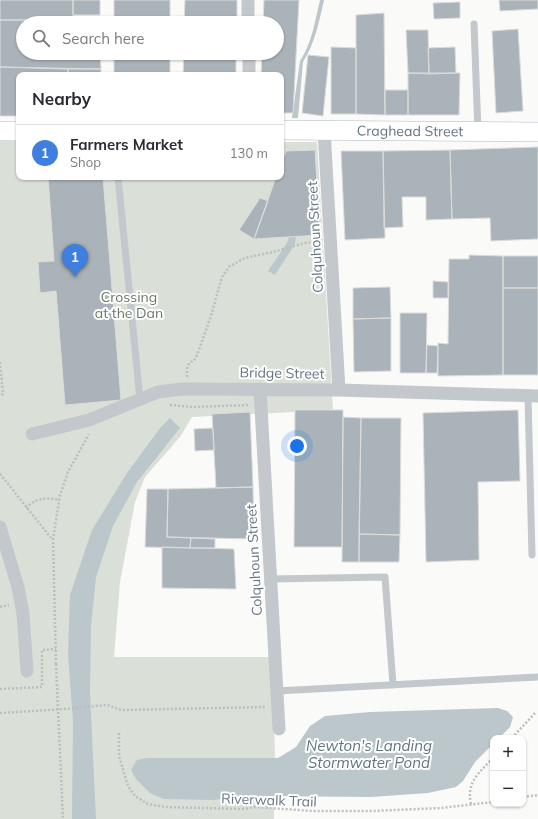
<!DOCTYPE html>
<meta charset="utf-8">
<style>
:root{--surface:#fff;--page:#f7f7f7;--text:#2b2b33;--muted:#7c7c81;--line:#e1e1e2;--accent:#1a73e8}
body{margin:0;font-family:Mulish,sans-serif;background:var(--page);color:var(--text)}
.controls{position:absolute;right:12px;bottom:12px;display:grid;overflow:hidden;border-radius:8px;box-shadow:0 1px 3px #0004}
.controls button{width:36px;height:36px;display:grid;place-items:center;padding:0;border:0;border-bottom:1px solid var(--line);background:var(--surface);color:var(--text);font:20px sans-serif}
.you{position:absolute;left:297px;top:446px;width:14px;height:14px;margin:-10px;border:3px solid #fff;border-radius:50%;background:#1a73e8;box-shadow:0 0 0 6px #1a73e833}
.badge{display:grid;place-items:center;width:26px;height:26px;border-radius:50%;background:var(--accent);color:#fff;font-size:13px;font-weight:700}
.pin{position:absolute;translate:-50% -33px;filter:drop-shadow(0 1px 2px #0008)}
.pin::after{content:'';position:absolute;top:21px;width:14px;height:12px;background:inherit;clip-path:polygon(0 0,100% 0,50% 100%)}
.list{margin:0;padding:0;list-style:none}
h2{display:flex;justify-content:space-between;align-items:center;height:52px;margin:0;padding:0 16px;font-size:17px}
h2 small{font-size:13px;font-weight:400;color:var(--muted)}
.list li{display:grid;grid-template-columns:26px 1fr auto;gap:12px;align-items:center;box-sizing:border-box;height:56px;padding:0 16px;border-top:1px solid var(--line)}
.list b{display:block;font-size:15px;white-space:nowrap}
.list p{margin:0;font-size:13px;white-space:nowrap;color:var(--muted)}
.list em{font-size:13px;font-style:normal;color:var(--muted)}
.icon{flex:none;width:22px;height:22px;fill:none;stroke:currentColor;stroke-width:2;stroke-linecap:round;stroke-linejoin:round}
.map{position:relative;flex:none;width:538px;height:819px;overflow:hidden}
.search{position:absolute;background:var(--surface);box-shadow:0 1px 3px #0004;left:16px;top:16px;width:268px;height:44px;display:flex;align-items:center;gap:10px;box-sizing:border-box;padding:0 14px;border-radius:22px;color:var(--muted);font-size:15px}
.panel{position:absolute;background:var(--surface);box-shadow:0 1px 3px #0004;left:16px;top:72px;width:268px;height:108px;border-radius:8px}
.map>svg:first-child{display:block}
</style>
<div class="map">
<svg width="538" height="819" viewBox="0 0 538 819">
<rect width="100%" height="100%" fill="#fafaf8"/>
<path fill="#dadfd7" d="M0 140H19V177H281V142H317L333 410 192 417 180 437 145 477 135 502 120 582 114 657H272L275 755 274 819H0Z"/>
<path fill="#bbc7cb" d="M320 0H324C319 22 315 43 303 62L298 118H292L300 61C312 43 315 21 320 0Z
M296 236 295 244 275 275 268 271 287 243 289 237Z
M170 418 180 428 137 482 113 526 96 577 91 626 90 694 96 819H72L73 722 68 654 70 595 92 530 127 473 161 427Z
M498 708 507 711 513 717 510 727 499 738H493V744L475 762 463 781 456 787 428 793 371 797 252 796 212 800 164 799 150 793 136 779 131 770 137 760 147 758H278L296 747 310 726 325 716 370 712Z"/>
<path fill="#aab3b9" stroke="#dcdcda" d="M0 0H73V20H0Z
M73 0H100V15H73Z
M114 0H170V23H114Z
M185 0H237V23H184Z
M264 0H299L293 113H281V75H261L262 53H277V23H263Z
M499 0H538V9L500 11Z
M460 2V18L434 19 433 3Z
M384 13 385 115 356 114V15Z
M0 20H73V23H23V53H100L101 69 0 67Z
M518 29 523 111 496 113 492 31Z
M406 30H428L429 74 408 73Z
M331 47 356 48V114H331Z
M455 47 456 73 429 74 428 48Z
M114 53H170V75H114Z
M184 53H236V75H183Z
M308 55 329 57 323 116 302 113Z
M0 67 68 69V75H19V116H0Z
M68 69H101V75H68Z
M408 73H460L459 115H408Z
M385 90H408V115H385Z
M538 147V239L491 241 490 218 452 219 450 150Z
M315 150 320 235 254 239 276 177H281V164L286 151Z
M450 150 452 219 426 220V197H402L403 227 384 228 383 151Z
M341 151H383L385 238 345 240Z
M48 177H103L121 400 65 405 56 291 40 293 38 262 54 261Z
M260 198 268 201 254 239 239 230Z
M469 255 503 256V375L438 376V343L448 344 449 259H469Z
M503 256H538V288H503Z
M433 281 448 282V298H433Z
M390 287 391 318 353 319V288Z
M503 288H538V375H503Z
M400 313H427L426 373H400Z
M391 318V371L354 372 353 319Z
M427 345 438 346 437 373H426Z
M295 410H343L342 547H294Z
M518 410 520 481 478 482 479 560 426 562 423 413Z
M250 412 253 487 216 488 212 414Z
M343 417 361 418 359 562H342Z
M361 418H401L400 535 359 534Z
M213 428 214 450 195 451 194 429Z
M253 487 254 539 167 537 168 489Z
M147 489H168L167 537 191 538 190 548 145 547Z
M359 534 400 535 399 562H359Z
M191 538 215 539V548H190Z
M162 547 234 549 236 589 162 588Z"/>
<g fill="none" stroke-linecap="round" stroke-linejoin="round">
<g stroke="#b3babf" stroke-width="20">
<g id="secondary">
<path id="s1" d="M281 130 538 132"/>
<path d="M0 131H19"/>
</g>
</g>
<path stroke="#bbbfc2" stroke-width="2.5" stroke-dasharray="2 2" stroke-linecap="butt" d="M0 362 3 394 0 396
M187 377C187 370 186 363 194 361L197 355 211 316 222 277 230 266 245 258 273 252 305 243 316 242
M170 405 193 407 249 405
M0 474 52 539
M26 508C35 498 47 497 59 500
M0 607 9 605
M56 664 53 540 60 495 68 472 89 434
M0 689 42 687V650L56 649
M0 713 64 709 107 705 121 710 265 707
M119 733V756L128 786 135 796 148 804 165 807 242 809 256 807 313 811H372L441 808 493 802
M512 738 535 713
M523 797 538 795
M471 804C466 782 479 773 493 758"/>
<path stroke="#c3c8cc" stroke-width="7" d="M474 24 478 132
M118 177 140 399
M528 396 532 555
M271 579 385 577 393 685
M277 691 538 677"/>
<path stroke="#c3c8cc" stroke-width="13" d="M248 0V23
M249 53V75
M324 130 339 390
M260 389 279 729
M32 434 89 420 158 392 182 389 339 390 538 396
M0 527 18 587 23 614 27 671"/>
<use href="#secondary" stroke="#fff" stroke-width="19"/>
<path stroke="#bbbfc2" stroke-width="2.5" stroke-dasharray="2 2" stroke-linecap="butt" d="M56 664 63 819"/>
</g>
<g text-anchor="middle" stroke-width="4" stroke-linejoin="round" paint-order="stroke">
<g font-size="14" fill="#657683" stroke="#fff">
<text dy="5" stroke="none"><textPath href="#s1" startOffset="129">Craghead Street</textPath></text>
<text transform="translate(315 237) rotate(-93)" y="5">Colquhoun Street</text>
<text transform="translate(282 373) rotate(1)" y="5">Bridge Street</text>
<text transform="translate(254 560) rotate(-93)" y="5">Colquhoun Street</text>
<text transform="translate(269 800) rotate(2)" y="5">Riverwalk Trail</text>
</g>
<g font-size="14" fill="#687a64" stroke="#fff">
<text x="129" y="302">Crossing<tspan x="129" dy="16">at the Dan</tspan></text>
</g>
<g font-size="15" font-style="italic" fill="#60757c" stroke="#fff">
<text x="369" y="751">Newton's Landing<tspan x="369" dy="17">Stormwater Pond</tspan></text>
</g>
</g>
</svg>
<div class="controls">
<button>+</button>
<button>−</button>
</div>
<div class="you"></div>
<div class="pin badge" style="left:75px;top:277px;background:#3f7fe0">1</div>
<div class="search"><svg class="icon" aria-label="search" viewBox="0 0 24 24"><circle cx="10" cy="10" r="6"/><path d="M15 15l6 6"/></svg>Search here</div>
<section class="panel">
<h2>Nearby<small></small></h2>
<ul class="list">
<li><span class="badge" style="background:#3f7fe0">1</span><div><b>Farmers Market</b><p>Shop</p></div><em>130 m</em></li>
</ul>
</section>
</div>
